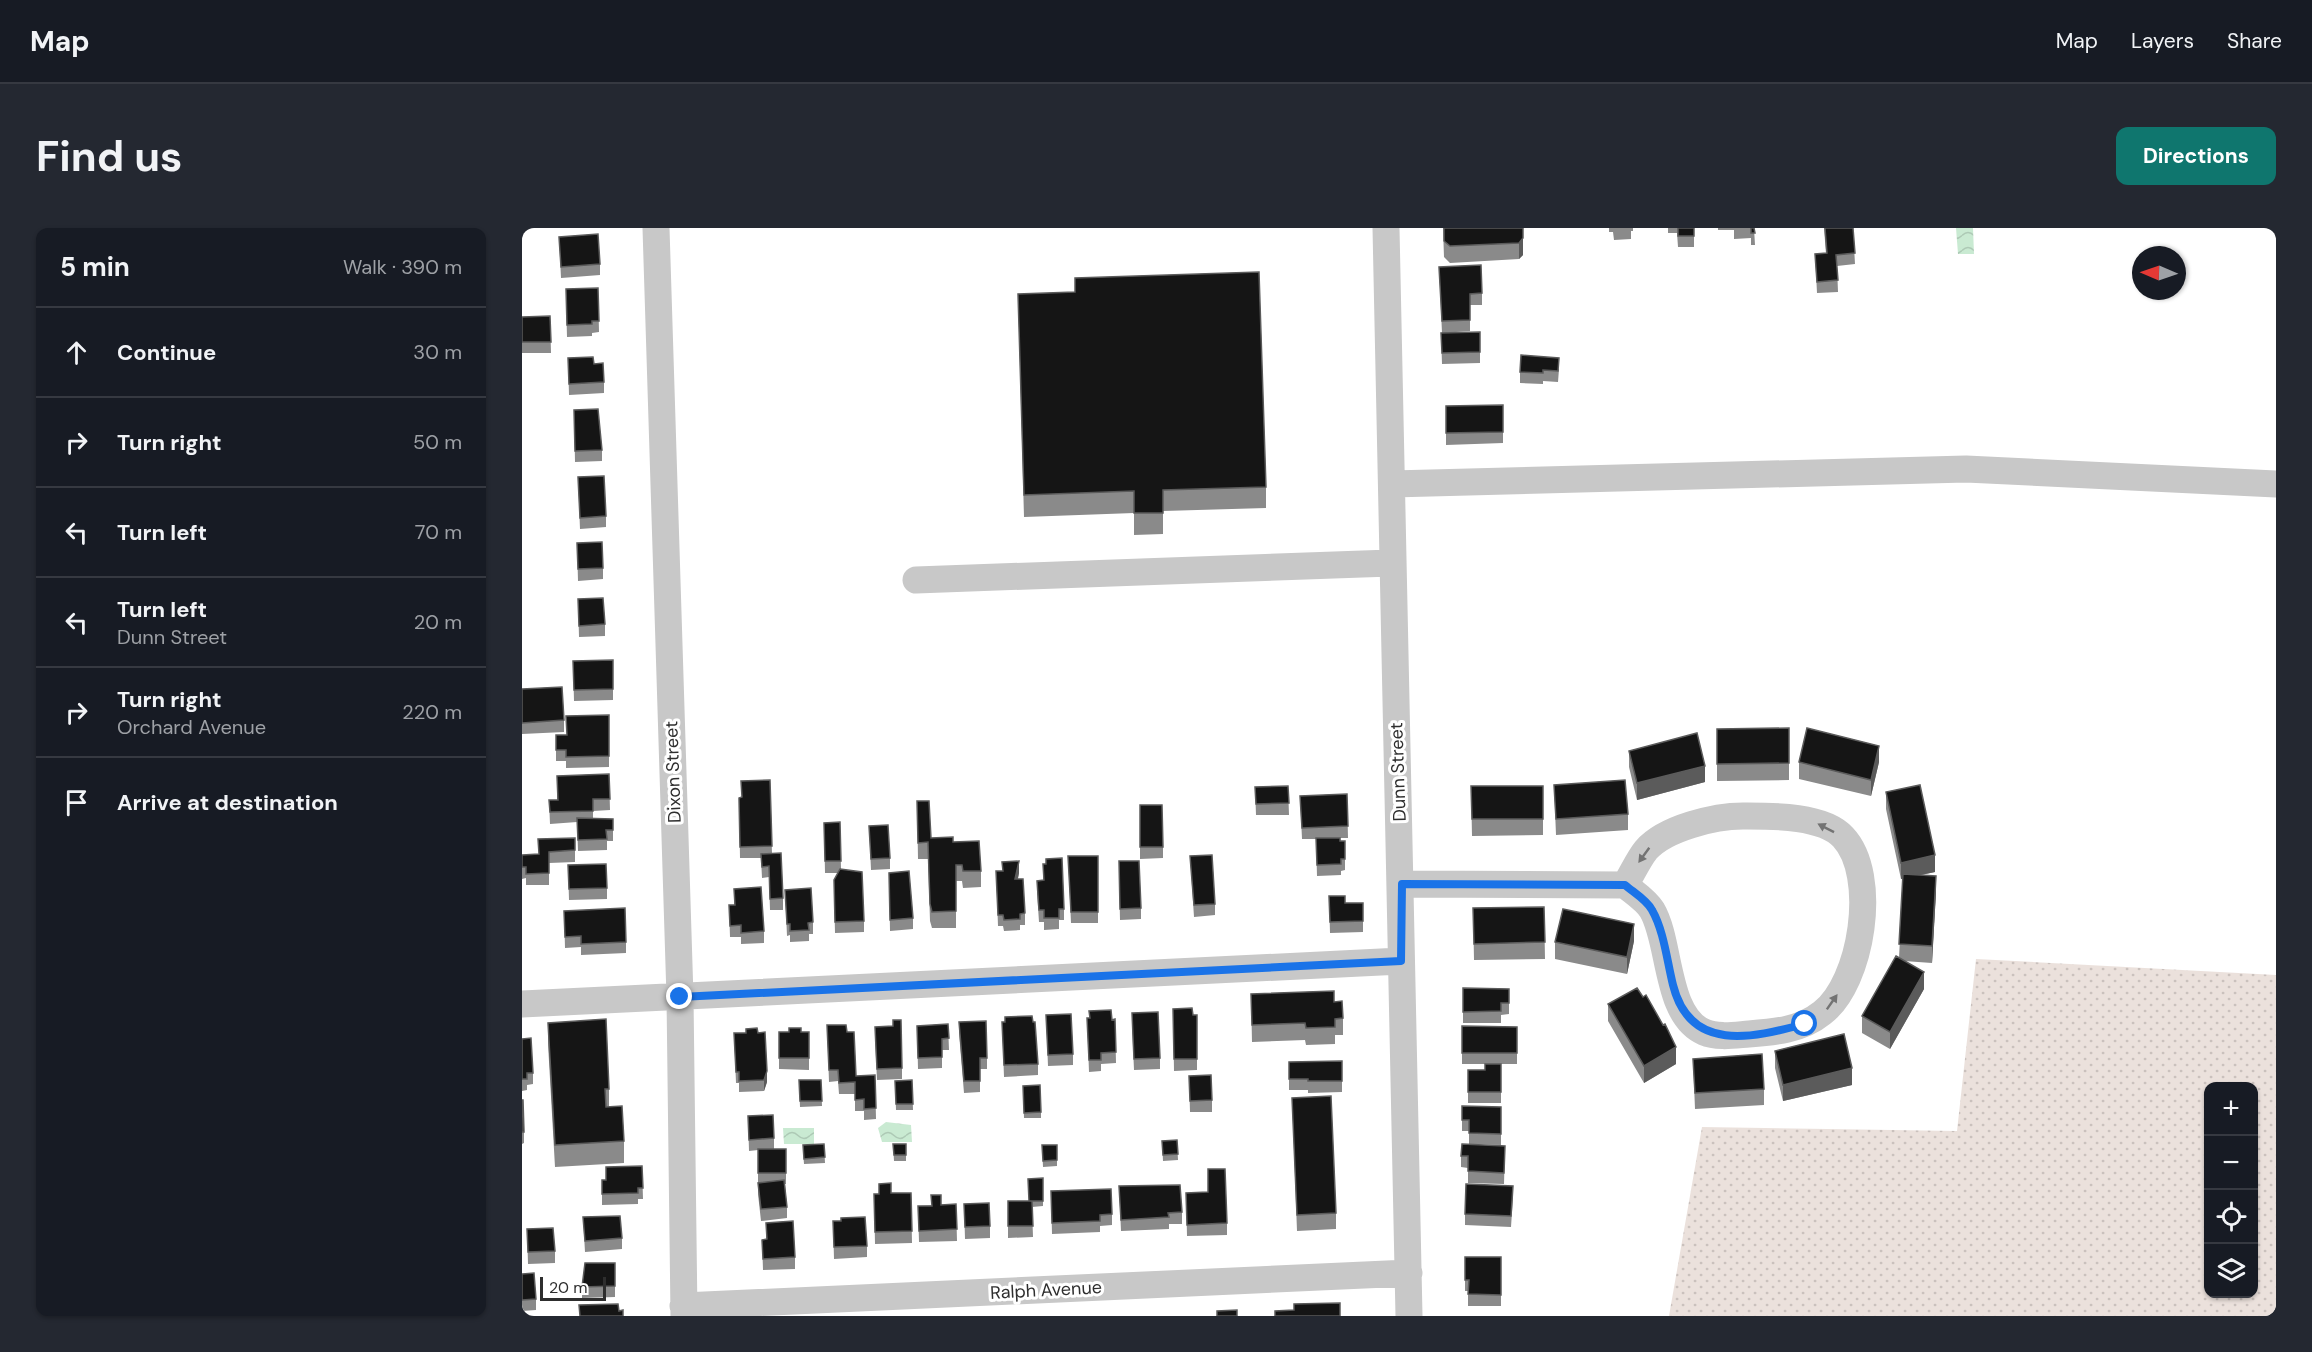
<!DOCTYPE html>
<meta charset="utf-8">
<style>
:root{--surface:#171b24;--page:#242831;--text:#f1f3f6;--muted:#9ea1a6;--line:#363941;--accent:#0f766e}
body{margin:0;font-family:"DM Sans",sans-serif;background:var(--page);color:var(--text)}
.controls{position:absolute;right:18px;bottom:18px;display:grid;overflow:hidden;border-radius:12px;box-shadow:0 2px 4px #0004}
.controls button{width:54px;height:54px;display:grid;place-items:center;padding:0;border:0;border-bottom:2px solid var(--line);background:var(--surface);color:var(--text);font:30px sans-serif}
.compass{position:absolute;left:1610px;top:18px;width:54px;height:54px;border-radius:50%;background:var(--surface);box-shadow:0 2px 4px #0004;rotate:272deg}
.scale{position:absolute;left:18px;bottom:15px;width:66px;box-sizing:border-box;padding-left:6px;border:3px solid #2e2e2e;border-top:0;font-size:16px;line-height:21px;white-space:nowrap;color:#2e2e2e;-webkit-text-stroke:4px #fff;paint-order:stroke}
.stop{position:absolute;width:18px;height:18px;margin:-14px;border:4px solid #1a73e8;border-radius:50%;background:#fff}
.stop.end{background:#1a73e8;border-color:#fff;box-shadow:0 2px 6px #0008}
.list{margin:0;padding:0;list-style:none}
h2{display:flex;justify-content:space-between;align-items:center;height:78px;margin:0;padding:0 24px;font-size:26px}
h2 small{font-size:20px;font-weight:400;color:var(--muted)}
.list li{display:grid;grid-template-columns:39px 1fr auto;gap:18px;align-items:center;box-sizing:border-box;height:90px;padding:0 24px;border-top:2px solid var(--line)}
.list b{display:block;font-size:22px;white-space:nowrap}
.list p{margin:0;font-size:20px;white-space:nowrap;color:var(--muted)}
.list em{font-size:20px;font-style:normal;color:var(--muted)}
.icon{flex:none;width:33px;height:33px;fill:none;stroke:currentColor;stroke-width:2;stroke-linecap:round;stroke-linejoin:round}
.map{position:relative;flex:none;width:1754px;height:1088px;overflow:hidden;border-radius:12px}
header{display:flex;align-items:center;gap:36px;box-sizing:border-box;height:84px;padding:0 30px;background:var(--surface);border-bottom:2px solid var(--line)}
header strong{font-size:28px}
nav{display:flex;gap:33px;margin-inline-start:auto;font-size:21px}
.intro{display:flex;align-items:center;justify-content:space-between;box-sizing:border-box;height:144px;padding:0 36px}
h1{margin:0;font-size:42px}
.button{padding:15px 27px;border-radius:12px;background:var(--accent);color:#fff;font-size:21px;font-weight:700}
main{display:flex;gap:36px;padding:0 36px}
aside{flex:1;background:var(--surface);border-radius:12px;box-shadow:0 2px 4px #0004}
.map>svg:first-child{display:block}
</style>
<header>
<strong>Map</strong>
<nav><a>Map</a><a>Layers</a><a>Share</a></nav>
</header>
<div class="intro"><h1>Find us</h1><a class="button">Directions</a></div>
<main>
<aside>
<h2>5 min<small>Walk · 390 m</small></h2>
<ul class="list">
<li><svg class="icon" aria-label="ahead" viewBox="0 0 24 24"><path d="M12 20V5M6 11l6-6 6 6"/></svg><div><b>Continue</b></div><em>30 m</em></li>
<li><svg class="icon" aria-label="right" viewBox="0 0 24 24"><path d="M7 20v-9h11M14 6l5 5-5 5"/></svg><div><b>Turn right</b></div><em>50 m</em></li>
<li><svg class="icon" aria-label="left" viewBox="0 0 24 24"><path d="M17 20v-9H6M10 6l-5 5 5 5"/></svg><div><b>Turn left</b></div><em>70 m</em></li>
<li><svg class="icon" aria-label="left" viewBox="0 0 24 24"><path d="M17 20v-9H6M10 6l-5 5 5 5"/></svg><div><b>Turn left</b><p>Dunn Street</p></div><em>20 m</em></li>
<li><svg class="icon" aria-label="right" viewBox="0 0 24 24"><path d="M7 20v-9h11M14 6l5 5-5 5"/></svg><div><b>Turn right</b><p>Orchard Avenue</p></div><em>220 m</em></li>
<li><svg class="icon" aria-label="arrive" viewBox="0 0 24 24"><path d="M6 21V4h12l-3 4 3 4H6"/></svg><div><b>Arrive at destination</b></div></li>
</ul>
</aside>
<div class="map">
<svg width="1754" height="1088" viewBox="0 0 1754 1088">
<defs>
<pattern id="grass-dots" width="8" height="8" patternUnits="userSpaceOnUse" patternTransform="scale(1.5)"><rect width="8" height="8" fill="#ebe1dc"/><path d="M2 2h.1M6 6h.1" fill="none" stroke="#cac1bd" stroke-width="1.8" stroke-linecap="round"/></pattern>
<pattern id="water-waves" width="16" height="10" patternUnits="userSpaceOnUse" patternTransform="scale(1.5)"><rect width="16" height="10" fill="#c9ead2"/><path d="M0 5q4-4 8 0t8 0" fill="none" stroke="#adc9b5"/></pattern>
</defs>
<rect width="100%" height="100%" fill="#fff"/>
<path fill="url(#grass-dots)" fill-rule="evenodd" d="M1454 731 1754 747V1088H1147L1180 899 1435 903ZM1686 858H1732V1066H1686Z"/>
<path fill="url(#water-waves)" d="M1434 0H1451L1452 26H1436Z
M364 894 389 897 390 914H360L356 900Z
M261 900H292V916H262Z"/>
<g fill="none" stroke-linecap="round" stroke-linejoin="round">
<path stroke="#c8c8c8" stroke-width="27" d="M134 0 158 769 162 1088
M864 0 887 1088
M870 256 1444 241 1754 256
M394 352 869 335
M880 656 1103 657C1111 664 1124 672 1130 682 1149 714 1143 787 1182 804 1196 810 1213 807 1227 806 1253 804 1279 802 1300 785 1340 755 1357 647 1321 609 1301 587 1248 588 1221 588 1193 588 1143 600 1124 622 1116 632 1110 646 1103 657
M0 776 879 733
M161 1078 887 1045"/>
</g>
<path fill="#8a8a8a" d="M921 0H1001V27L997 31 928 35 922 29Z
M1087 0H1111V3H1109V11L1092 12 1091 4H1087Z
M1146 0H1172V19H1156L1155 5H1146Z
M1196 0H1232L1233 17H1229V10L1212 11V2H1196Z
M1302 0H1331L1333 36 1315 38 1316 64 1295 65 1293 26H1304Z
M37 9 78 36V47L39 50Z
M917 39 960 65V77H948V103L920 105Z
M76 60 77 104 70 105V108L45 109 44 72Z
M496 66 744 259V280L641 283V306L612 307V285L502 289Z
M28 88 29 125H0V89Z
M958 104V135L920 136 919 105Z
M46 130 72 136 82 154V165L47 167Z
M1037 141 1036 154 1021 153V156L998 155V144Z
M924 178 981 204V215L924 217Z
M52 182 80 222V233L53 234Z
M56 249 84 288V299L58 301Z
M55 315 81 340V351L56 353Z
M56 371 83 396V408L57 409Z
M91 432V472L52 473 51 433Z
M0 461 42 492V504L0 506Z
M87 487V539L44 540V533H34V507H44Z
M1195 501 1267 535V552L1195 553Z
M1107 523 1183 554 1115 572 1107 539Z
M1277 534H1357L1349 568 1277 551Z
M87 546 88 582 71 583V590L91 602V613H85V622L56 623 55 594 28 596 27 572H35V548Z
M248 552 250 626 261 670V682H248L247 649 240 650 239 630H218L217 570 220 569Z
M1032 557 1106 586V602L1034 607Z
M766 558 767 587H734L733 559Z
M949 558H1021V607L950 608Z
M1364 564 1413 644 1399 647 1414 664 1410 735 1382 733 1402 761 1368 821 1340 805V788L1377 730 1381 651H1379L1364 581Z
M825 566 826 610H818L823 631V642L819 643V647L795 648 794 611H780L778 568Z
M395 573 409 610 431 614 459 643V659L441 660 440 653H434V700H410L408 693 406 631H396Z
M618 577 641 619V630L618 631Z
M318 594 319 641 342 693V704L313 705 312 663 316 645H303L302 595Z
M347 598 368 630V641L349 642Z
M53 610V634L27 635V657H4V650L0 651V627L17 626 16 611Z
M546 628H576V695H549Z
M668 628 693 676V687L672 689Z
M521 636 542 681V692H537V701L522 702V694H517L515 664 521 652Z
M46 637 85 660V671L47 672Z
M474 643 497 645 496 651 503 685V697H498V702L482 703 481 698H476Z
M367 645 391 690V701L368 703Z
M597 645 619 680V691L598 692Z
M212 661 242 703V715L219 716V709H208L207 677H212Z
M263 662 291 694V706H287V713L268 714V707L265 708Z
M807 668 823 675H841V704L808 705Z
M1022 679 1023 731 952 732 951 680Z
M42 683 104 714V725L59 727V719L43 720Z
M1112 713 1105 746 1033 731V714Z
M941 760 987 761V786L979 787V795H941Z
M729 766 812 774 821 790V807H813V816L784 817 783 812 730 814Z
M1086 776 1154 836 1122 855 1086 793Z
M651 781 671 787H675V842L652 843Z
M524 787 551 826V837L526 838Z
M565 790 593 791 594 835 579 836V843L567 844Z
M371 792 380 840V851L355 852 353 810 371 798Z
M437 794 465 830V841H458V864L442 865 437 805Z
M480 794H511L516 836V847L482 849Z
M26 795 87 861V878L102 913V935L33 939 26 816Z
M426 796 427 822H420V840L396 841 395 798Z
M610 796 638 830V841L612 842Z
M305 797 325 804 334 848 353 847 354 891 342 892V883H333V866H317L316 853 307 854Z
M940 798 995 799V836H979V875H946V842H963V836H940Z
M257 804H287V842L257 841Z
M212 805 245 854 242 863 217 864V855H214Z
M0 811 11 845V856L5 857V862L0 863Z
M1253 823 1330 857 1261 873 1253 840Z
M1171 831 1242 861V877L1173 881Z
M820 833V864L786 865V862H767V834Z
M667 848 690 872V884H668Z
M277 852H299L300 878 278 879Z
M390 852 391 882H374L373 853Z
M501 858 519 884V890H502Z
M770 870 814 985V1001L775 1003Z
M0 872 2 904V915L0 916Z
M940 878 979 879V917L947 916V903H940Z
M226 888 252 910V921H264V956H263L265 979V990L239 993 236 966V922L227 923Z
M655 912 656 932 641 933 640 913Z
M302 916 303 935 282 936 281 923Z
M371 916H384V933H372Z
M520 917H535V938L521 939Z
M983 918 982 956 946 955V940L939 939V928Z
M120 938 121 971H116V976L80 977V952H84Z
M521 950V978L510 979 511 1009 486 1010V973H507Z
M597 958 660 984V996H647V1001L599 1003Z
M529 963 590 986V997L578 998V1004L530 1006Z
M686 964 705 995V1007L665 1008 664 965Z
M389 965 390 1015 353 1016 352 966Z
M991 969 989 999 943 997V986Z
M434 976 435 1013 397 1014 396 978Z
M442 976 468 998V1010L443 1011Z
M61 989 100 1010V1021L63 1024Z
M311 993 345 1018V1029L312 1031Z
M244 995 273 1029V1041L241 1042 240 1012 244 1011Z
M5 1001 33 1023V1035L6 1036Z
M943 1029H979V1078H946V1063H943Z
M93 1035V1069L60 1070V1059Z
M0 1046 14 1071V1082L0 1083Z"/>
<path fill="#5b5b5b" d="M1001 10V27L997 31V15Z
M1357 518V534L1349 568V552Z
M1183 538V554L1115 572V555Z
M1413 627V644L1379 651V635Z
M497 633V645L493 662V651Z
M1414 648V664L1410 735V718Z
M1112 696V713L1105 746V729Z
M1402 744V761L1368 821V804Z
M1154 819V836L1122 855V838Z
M1330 840V857L1261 873V857Z
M245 843V854L242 863V852Z"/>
<path fill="#151515" stroke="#5b5b5b" stroke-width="1.5" d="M922 0H1001V10L997 15 928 18 922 13Z
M1156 0H1172V8H1156Z
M1229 0H1232L1233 5H1229Z
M1303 0H1331L1333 25 1314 27 1316 52 1295 54 1293 26 1305 25Z
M76 6 78 36 39 39 37 9Z
M959 37 960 65 948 66V92L920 93 917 39Z
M737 44 744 259 641 262V285H612V263L502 267 496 66 553 64V50Z
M76 60 77 93H70V96L45 97 44 61Z
M28 88 29 114H0V89Z
M958 104V124L920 125 919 105Z
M999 127 1037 130 1036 143 1021 142V145L998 144Z
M71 129 72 136 81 135 82 154 47 156 46 130Z
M981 177V204L924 205V178Z
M76 181 80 222 53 223 52 182Z
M82 248 84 288 58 290 56 249Z
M80 314 81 340 56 341 55 315Z
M81 370 83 396 57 398 56 371Z
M91 432V461L52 462 51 433Z
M40 459 42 492 0 495V461Z
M87 487V528L44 529V522H34V507H45L44 488Z
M1267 500V535L1195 536V501Z
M1285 500 1357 518 1349 552 1277 534Z
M1175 505 1183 538 1115 555 1107 523Z
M87 546 88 571H71V583L28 584 27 572H36L35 548Z
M248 552 250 618 218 619 217 570 220 569 219 553Z
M1103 552 1106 586 1034 591 1032 557Z
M1398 557 1413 627 1379 635 1364 564Z
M766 558 767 575 734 576 733 559Z
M949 558H1021V591H950Z
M825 566 826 598 780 600 778 568Z
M395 573H407L409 610 431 609V614L457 613 459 643H441L440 637H434V683L410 684 408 676 406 614 396 615Z
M618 577H640L641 619H618Z
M55 590 91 591V602H84L85 611 56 612Z
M318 594 319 633H303L302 595Z
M366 597 368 630 349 631 347 598Z
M53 610V622L27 624V645L4 646V639H0V627L17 626 16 611Z
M794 610H818V613H823V631H819V636L795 637Z
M259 625 261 670 248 671 247 638 240 639 239 626Z
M690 627 693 676 672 677 668 628Z
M546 628H576V684H549Z
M540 630 542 681H537V690H522V682H517L515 653 522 652 521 636H524V631Z
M497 633 493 651H501L503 685 498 686V691L482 692 481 687H476L474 643H481L480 634Z
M597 633H617L619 680 598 681Z
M84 636 85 660 47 661 46 637Z
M318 641 340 644 342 693 313 694 312 652Z
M387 643 391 690 368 692 367 645Z
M1381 646 1414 648 1410 718 1377 716Z
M239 659 242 703 219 705V697L208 698 207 677H213L212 661Z
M289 660 291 694 286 695 287 702 268 703V696H265L263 662Z
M807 668H823V675H841V693L808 694Z
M1022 679 1023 714 952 716 951 680Z
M103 680 104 714 59 716V708L43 709 42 683Z
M1041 681 1112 696 1105 729 1033 714Z
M1374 728 1402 744 1368 804 1340 788Z
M941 760 987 761V775H979V783L941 784Z
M1115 760 1121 769 1124 767 1141 797 1143 796 1154 819 1122 838 1086 776Z
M812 763V774L820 773 821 790 813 791V799L784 800 783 795 730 797 729 766Z
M670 780 671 787H675V831H652L651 781Z
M589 782 590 792 593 791 594 824 579 825V832H567L565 790H568L567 783Z
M636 784 638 830 612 831 610 785Z
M549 786 551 826 526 827 524 787Z
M510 788 511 794H513L516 836 482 837 480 794H483V789Z
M84 791 87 861H83L84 879 100 878 102 913 33 917 26 795Z
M371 792H379L380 840 355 841 353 799 371 798Z
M464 793 465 830H458V853H442L437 794Z
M426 796 427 810 420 811V829L396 830 395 798Z
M305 797H324L325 804H332L334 848 353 847 354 880 342 881V871L333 872V854L317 855 316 842H307Z
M940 798 995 799V825H940Z
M235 800 236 805 243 804 245 843 242 852 217 853V844H214L212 805H224V801Z
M267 800H279V804H287V830H257V804H267Z
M1322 806 1330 840 1261 857 1253 823Z
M9 810 11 845H5V851H0V811Z
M1240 826 1242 861 1173 865 1171 831Z
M820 833V853H786V851H767V834Z
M963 836H979V864H946V842H963Z
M689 847 690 872 668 873 667 848Z
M277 852H299L300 873H278Z
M390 852 391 876H374L373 853Z
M518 857 519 884 502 885 501 858Z
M809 868 814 985 775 987 770 870Z
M0 872H1L2 904H0Z
M940 878 979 879V906L947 905V892H940Z
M251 887 252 910 227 912 226 888Z
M655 912 656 926 641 927 640 913Z
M302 916 303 929 282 931 281 917Z
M371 916H384V927H372Z
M940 916 983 918 982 945 946 943V928H939Z
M520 917H535V932L521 933Z
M236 921H264V945H236Z
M120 938 121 960H116V965L80 966V952H84V939Z
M686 941H703L705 995 665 997 664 965 686 964Z
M521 950V973H507L506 951Z
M262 952 265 979 239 981 236 955Z
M369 955V965H389L390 1003 353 1004 352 966H357V956Z
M944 956 991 958 989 988 943 986Z
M658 957 660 984 646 985 647 989 599 992 597 958Z
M589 961 590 986 578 987V993L530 995 529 963Z
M409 967H419V977L434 976 435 1001 397 1003 396 978H410Z
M486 973H510L511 998H486Z
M467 975 468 998 443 999 442 976Z
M98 988 100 1010 63 1013 61 989Z
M343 989 345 1018 312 1019 311 993H319V990Z
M271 993 273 1029 241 1031 240 1012 245 1011 244 995Z
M31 1000 33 1023 6 1024 5 1001Z
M943 1029H979V1067L946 1066 947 1052H943Z
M63 1035H93V1058L60 1059Z
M12 1045 14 1071 0 1072V1046Z
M818 1075V1088H753V1083L772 1082V1076Z
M96 1076 97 1083 101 1082V1088H58L57 1077Z
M715 1082V1088H695V1083Z"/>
<defs><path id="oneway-solid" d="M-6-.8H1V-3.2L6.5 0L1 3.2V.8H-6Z" transform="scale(1.5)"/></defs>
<g fill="#737373">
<use href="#oneway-solid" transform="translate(1304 600) rotate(-153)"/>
<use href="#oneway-solid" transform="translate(1122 627) rotate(126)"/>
<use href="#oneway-solid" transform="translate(1310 774) rotate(-55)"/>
</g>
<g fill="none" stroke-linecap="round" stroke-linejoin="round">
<path stroke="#1a73e8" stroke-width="8" d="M158 769 879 733 880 656 1103 657C1111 664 1125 672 1130 682 1142 703 1145 733 1151 757 1168 825 1230 810 1283 796"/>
</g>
<g text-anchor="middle" stroke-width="6" stroke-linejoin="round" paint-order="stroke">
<g font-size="18" fill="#2e2e2e" stroke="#fff">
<text transform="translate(151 544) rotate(-92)" y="6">Dixon Street</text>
<text transform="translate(876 544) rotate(-92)" y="6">Dunn Street</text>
<text transform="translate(524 1062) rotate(-3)" y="6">Ralph Avenue</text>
</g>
</g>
</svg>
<div class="controls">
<button>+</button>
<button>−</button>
<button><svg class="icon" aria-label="locate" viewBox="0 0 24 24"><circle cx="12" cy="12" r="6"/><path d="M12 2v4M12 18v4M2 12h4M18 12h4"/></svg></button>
<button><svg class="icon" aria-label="layers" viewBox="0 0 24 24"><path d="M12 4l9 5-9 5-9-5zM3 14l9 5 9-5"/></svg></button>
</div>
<svg class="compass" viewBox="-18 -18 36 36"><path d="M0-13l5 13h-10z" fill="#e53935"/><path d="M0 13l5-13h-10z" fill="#9ea1a6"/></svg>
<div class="scale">20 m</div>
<div class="stop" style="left:1283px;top:796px"></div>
<div class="stop end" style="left:158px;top:769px"></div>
</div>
</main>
